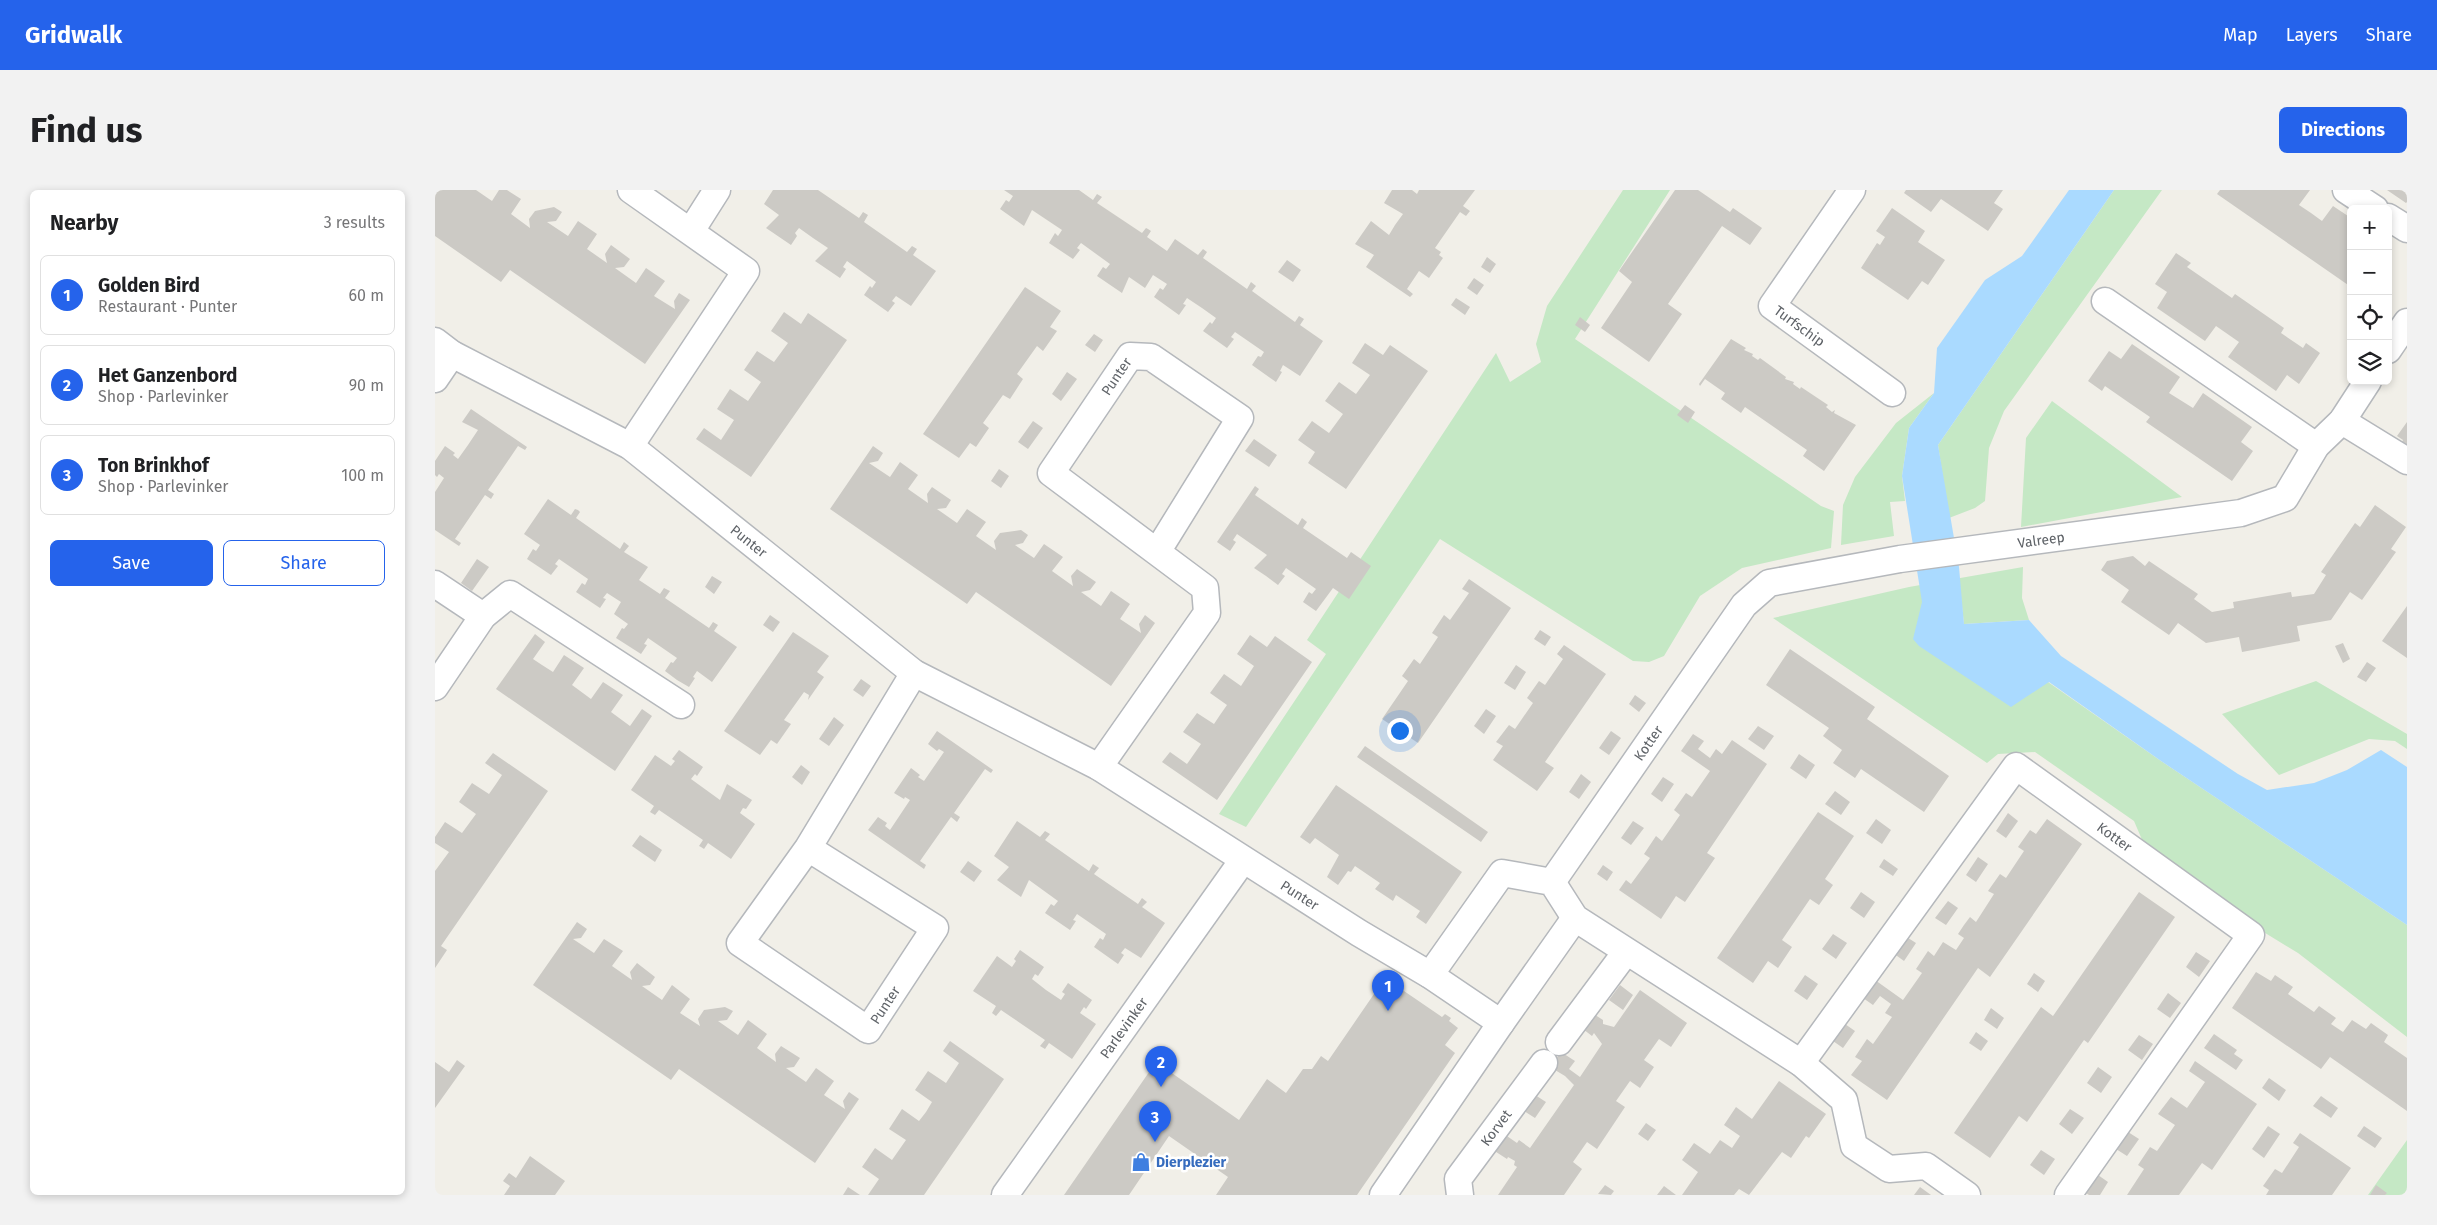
<!DOCTYPE html>
<meta charset="utf-8">
<style>
:root{--surface:#fff;--page:#f2f2f2;--text:#202124;--muted:#757577;--line:#e0e0e0;--accent:#2563eb}
body{margin:0;font-family:"Fira Sans",sans-serif;background:var(--page);color:var(--text)}
.controls{position:absolute;right:15px;top:15px;display:grid;overflow:hidden;border-radius:8px;box-shadow:0 2px 8px #0003}
.controls button{width:45px;height:45px;display:grid;place-items:center;padding:0;border:0;border-bottom:1px solid var(--line);background:var(--surface);color:var(--text);font:25px sans-serif}
.you{position:absolute;left:964px;top:540px;width:18px;height:18px;margin:-12px;border:4px solid #fff;border-radius:50%;background:#1a73e8;box-shadow:0 0 0 8px #1a73e833}
.badge{display:grid;place-items:center;width:32px;height:32px;border-radius:50%;background:var(--accent);color:#fff;font-size:16px;font-weight:700}
.pin{position:absolute;translate:-50% -41px;filter:drop-shadow(0 1px 2px #0008)}
.pin::after{content:'';position:absolute;top:26px;width:18px;height:15px;background:inherit;clip-path:polygon(0 0,100% 0,50% 100%)}
.list{margin:0;padding:0;list-style:none}
h2{display:flex;justify-content:space-between;align-items:center;height:65px;margin:0;padding:0 20px;font-size:21px}
h2 small{font-size:16px;font-weight:400;color:var(--muted)}
.list li{display:grid;grid-template-columns:32px 1fr auto;gap:15px;align-items:center;box-sizing:border-box;height:80px;margin:0 10px 10px;padding:0 10px;border:1px solid var(--line);border-radius:8px}
.list b{display:block;font-size:19px;white-space:nowrap}
.list p{margin:0;font-size:16px;white-space:nowrap;color:var(--muted)}
.list em{font-size:16px;font-style:normal;color:var(--muted)}
.actions{display:flex;gap:10px;padding:15px 20px}
.actions a{flex:1;padding:11px 0;border:1px solid var(--accent);border-radius:8px;text-align:center;font-size:18px;color:var(--accent)}
.actions .main{background:var(--accent);color:#fff}
.icon{flex:none;width:28px;height:28px;fill:none;stroke:currentColor;stroke-width:2;stroke-linecap:round;stroke-linejoin:round}
.map{position:relative;flex:none;width:1972px;height:1005px;overflow:hidden;border-radius:8px}
header{display:flex;align-items:center;gap:30px;box-sizing:border-box;height:70px;padding:0 25px;background:var(--accent);color:#fff}
header strong{font-size:24px}
nav{display:flex;gap:28px;margin-inline-start:auto;font-size:18px}
.intro{display:flex;align-items:center;justify-content:space-between;box-sizing:border-box;height:120px;padding:0 30px}
h1{margin:0;font-size:35px}
.button{padding:12px 22px;border-radius:8px;background:var(--accent);color:#fff;font-size:18px;font-weight:700}
main{display:flex;gap:30px;padding:0 30px}
aside{flex:1;background:var(--surface);border-radius:8px;box-shadow:0 2px 8px #0003}
.map>svg:first-child{display:block}
</style>
<header>
<strong>Gridwalk</strong>
<nav><a>Map</a><a>Layers</a><a>Share</a></nav>
</header>
<div class="intro"><h1>Find us</h1><a class="button">Directions</a></div>
<main>
<aside>
<h2>Nearby<small>3 results</small></h2>
<ul class="list">
<li><span class="badge">1</span><div><b>Golden Bird</b><p>Restaurant · Punter</p></div><em>60 m</em></li>
<li><span class="badge">2</span><div><b>Het Ganzenbord</b><p>Shop · Parlevinker</p></div><em>90 m</em></li>
<li><span class="badge">3</span><div><b>Ton Brinkhof</b><p>Shop · Parlevinker</p></div><em>100 m</em></li>
</ul>
<div class="actions"><a class="main">Save</a><a>Share</a></div>
</aside>
<div class="map">
<svg width="1972" height="1005" viewBox="0 0 1972 1005">
<rect width="100%" height="100%" fill="#f1efe8"/>
<path fill="#c5e8c5" d="M1188 0H1235L1140 149 1386 316 1399 321 1396 358 1307 378 1265 406 1229 466 1214 472 1198 471 1005 349 811 637 784 624 891 464 872 450 1061 163 1075 192 1106 172 1101 154 1112 116Z
M1679 0H1727L1569 221 1554 258 1550 311 1540 318 1514 328 1503 255Z
M1499 203 1474 238 1467 286 1470 311 1455 312 1459 346 1406 355 1408 315 1420 287 1461 233Z
M1617 211 1747 307 1586 337 1591 248Z
M1588 377 1587 408 1594 430 1529 434 1525 399 1487 412 1613 492 1726 571 1972 735V847L1863 763 1809 730 1708 652 1699 631 1600 562 1563 564 1552 573 1338 428 1474 397Z
M1881 491 1972 544V559L1960 551 1934 549 1844 585 1787 524Z
M1972 950V1005H1933Z"/>
<path fill="#aadaff" d="M1634 0H1679L1503 255 1524 377 1529 434 1594 430 1626 466 1803 584 1832 600 1879 593 1912 580 1946 560 1972 577V735L1726 571 1614 492 1576 517 1484 456 1478 449 1487 412 1467 286 1474 238 1499 203 1502 158 1550 90 1587 66Z"/>
<path fill="#cccac5" d="M0 0H41L57 11 64 0H72L86 9 76 24 95 38 94 29 100 21 119 17 127 22 121 31 112 32 133 46 143 31 162 44 152 59 172 73 170 64 176 55 195 69 189 77 180 78 201 93 211 78 230 91 219 106 240 119 239 111 244 103 255 110 210 174 75 80 66 92 0 46Z
M338 0H383L424 28 428 22 433 25 429 32 472 62 477 56 482 59 478 65 501 81 476 116 461 106 457 111 460 113 453 122 429 105 435 96 437 98 441 92 412 71 408 77 411 79 405 88 380 71 393 58 378 48 364 38 360 43 362 46 356 55 331 38 344 25 329 14Z
M569 0H644L658 10 662 4 667 7 662 13 707 43 711 38 713 39 716 41 712 47 732 61 740 49 763 65 768 59 772 62 768 68 812 99 816 92 821 96 817 101 860 132 864 126 869 129 865 135 888 151 865 186 848 175 845 181 847 182 841 192 817 175 823 166 826 167 829 162 800 142 796 147 799 149 792 158 768 141 775 132 777 134 781 128 767 118 752 108 748 114 751 115 744 125 719 107 725 98 728 100 732 94 718 85 710 98 694 87 687 103 662 86 668 77 671 79 675 74 646 53 642 58 645 60 638 69 614 53 620 43 623 46 627 40 597 20 589 36 565 19 571 10 574 12 578 6Z
M957 0H977L982 4 984 0H1040L1028 16 1035 21 1031 26 1025 22 1000 58 1006 62 1004 65 1008 68 994 88 984 81 972 99 978 104 975 107 931 77 939 65 920 54 936 31 954 45 960 35 968 24 949 13Z
M1240 0H1263L1295 22 1298 18 1327 38 1315 55 1287 36 1233 114 1247 124 1214 172 1166 138 1197 92 1184 81Z
M1471 0H1568L1559 13 1568 19 1553 41 1506 9 1496 22 1469 3Z
M1785 0H1875L1864 15 1876 23 1887 31 1898 16 1916 28V97L1782 4Z
M1952 0H1972V12L1971 13Z
M1457 18 1490 41 1483 52 1510 70 1493 95 1487 91 1473 110 1426 78 1442 53 1445 55 1450 47 1441 41Z
M1741 63 1756 73 1752 77 1797 108 1800 104 1849 138 1846 143 1868 158 1871 153 1885 163 1864 194 1852 185 1841 201 1793 167 1804 152 1781 136 1770 151 1722 118 1732 102 1720 94Z
M1052 67 1061 74 1055 83 1046 77Z
M852 70 866 80 858 92 843 82Z
M1039 88 1049 95 1042 105 1032 98Z
M590 97 626 121 615 137 622 141 608 161 602 156 582 184 588 189 575 209 568 205 548 233 554 238 541 257 535 253 524 268 488 244Z
M1021 108 1035 117 1030 125 1016 115Z
M349 122 366 134 373 123 412 150 316 287 261 249 269 238 286 250 299 230 282 219 295 199 313 211 326 192 309 180 322 161 339 172 353 153 336 141Z
M1145 127 1155 135 1150 142 1140 135Z
M659 144 668 150 660 162 650 155Z
M1296 149 1311 158 1309 160 1318 164 1317 166 1323 170 1325 168 1351 187 1350 189 1359 192 1358 194 1365 199 1366 197 1393 215 1391 217 1397 222 1400 220 1399 223 1421 235 1389 281 1368 266 1372 260 1310 217 1306 223 1286 209 1290 203 1270 189 1265 196 1264 194Z
M930 153 948 165 955 155 993 181 911 299 873 273 880 262 863 250 877 231 894 243 908 224 890 211 904 192 921 204 935 185 917 173Z
M1697 154 1745 187 1734 203 1758 218 1768 203 1817 237 1806 252 1818 261 1797 291 1711 232 1715 227 1693 212 1670 196 1667 201 1653 191 1674 161 1686 169Z
M632 182 642 189 626 211 617 204Z
M1250 215 1260 222 1253 233 1242 225Z
M36 219 92 257 90 260 83 256 53 300 59 304 56 309 50 305 20 349 26 353 24 356 0 340V302L9 288 4 284 2 287 0 285V271L10 256 20 263 18 265 23 269 33 255 43 240 27 232Z
M598 231 608 238 593 259 583 252Z
M1972 232V263L1965 256 1968 250 1962 246Z
M819 249 842 265 834 277 810 261Z
M438 256 448 263 443 271 434 273 455 287 465 272 483 285 473 299 493 313 492 304 497 297 516 310 511 318 502 319 522 333 532 319 551 332 541 346 561 360 559 351 565 343 586 340 593 345 588 353 580 355 599 368 609 354 628 367 617 381 638 396 636 386 642 379 661 392 655 400 646 402 666 416 676 401 695 414 685 429 706 443 704 434 710 425 720 433 676 496 541 402 532 414 395 319Z
M564 279 574 286 566 298 556 291Z
M820 296 824 299 820 305 863 335 867 328 872 332 868 338 912 368 916 362 936 376 914 409 898 398 881 421 868 412 874 402 877 404 881 399 851 378 847 384 850 386 843 395 831 386 819 378 832 365 802 344 798 350 801 352 795 361 782 352Z
M113 309 136 325 140 319 143 320 145 322 141 328 185 359 189 352 194 356 189 362 213 377 204 390 225 404 229 398 235 401 230 408 274 438 278 432 283 435 279 441 302 457 277 492 262 481 258 487 260 488 254 497 242 490 230 481 236 472 238 473 242 468 213 448 209 454 212 455 206 464 181 448 187 438 189 439 193 434 179 424 186 412 172 403 168 408 171 409 165 418 141 402 147 393 150 395 153 389 124 369 120 374 123 376 116 385 92 369 98 359 101 361 105 355 89 344Z
M1940 315 1971 337 1956 359 1961 362 1927 410 1915 402 1896 430 1862 436 1865 451 1807 462 1804 447 1771 453 1743 433 1734 445 1686 412 1694 400 1666 380 1672 371 1698 366 1710 376 1714 371 1763 404 1759 409 1777 422 1799 418 1798 412 1856 402 1857 407 1879 404 1891 385 1886 382 1920 333 1925 337Z
M42 369 54 377 37 401 26 393Z
M277 386 287 392 279 404 270 397Z
M1034 389 1076 418 983 553 947 529 973 491 967 486 979 469 985 474 1003 447 997 443 1009 425 1015 430 1034 403 1027 399Z
M1972 416V468L1947 451Z
M335 425 345 432 338 442 328 435Z
M1105 440 1116 447 1110 456 1099 449Z
M358 442 394 466 382 482 389 487 373 510 374 505 369 502 349 530 356 534 342 554 336 550 325 565 289 541Z
M100 444 110 452 98 469 107 475 118 482 129 465 149 478 137 495 156 509 168 492 188 505 176 522 195 536 207 519 217 526 180 581 61 499Z
M815 445 832 457 840 446 877 472 782 610 727 572 735 562 752 574 766 554 748 542 762 523 779 534 785 525 792 515 775 503 789 484 806 496 819 476 802 464Z
M1908 453 1915 469 1908 473 1900 456Z
M1129 455 1171 484 1110 572 1119 578 1102 601 1058 570 1068 556 1061 552 1074 535 1080 539 1098 513 1092 508 1104 491 1110 495 1128 469 1122 464Z
M1355 459 1440 517 1432 529 1514 586 1489 622 1426 579 1420 588 1398 573 1407 560 1388 546 1394 538 1331 495Z
M1932 472 1941 478 1931 492 1922 487Z
M1081 475 1091 482 1080 500 1069 493Z
M426 489 436 496 428 507 418 500Z
M1200 505 1211 513 1204 522 1194 514Z
M1051 519 1061 526 1049 544 1039 536Z
M399 527 409 535 394 556 384 549Z
M1323 536 1339 546 1329 560 1313 549Z
M502 541 558 580 556 583 550 579 519 623 525 627 522 632 516 627 485 671 491 675 489 679 433 640 443 627 452 633 450 636 455 640 475 610 470 607 469 609 459 603 476 578 485 585 483 587 489 591 509 562 504 559 502 561 493 554Z
M1176 541 1186 548 1174 565 1164 558Z
M1258 544 1269 551 1263 559 1275 568 1281 559 1287 564 1297 550 1332 574 1272 663 1280 668 1250 712 1241 706 1226 729 1184 700 1191 690 1196 694 1215 668 1209 664 1221 646 1227 651 1245 625 1239 620 1251 603 1257 607 1275 581 1246 561Z
M930 556 1053 642 1046 652 922 567Z
M244 560 268 577 262 586 260 584 256 589 285 610 292 594 317 610 311 619 308 618 305 623 320 634 296 669 273 653 269 659 266 657 264 656 268 650 224 620 220 625 215 622 219 616 196 600 220 565 236 576 240 571 237 569Z
M58 563 113 601 6 756 12 760 0 778V681L14 662 0 653V647L10 632 27 643 41 624 24 612 37 593 54 604 61 594 67 585 50 573Z
M1364 564 1380 575 1371 589 1355 578Z
M366 575 375 582 367 595 357 587Z
M1146 584 1156 592 1144 609 1134 602Z
M1228 587 1239 594 1227 612 1216 604Z
M901 595 1027 682 991 734 981 727 985 721 961 705 958 711 940 699 945 693 920 676 916 682 913 681 903 695 892 687 904 665 880 648 875 654 865 647Z
M1400 601 1415 612 1406 625 1390 614Z
M1383 622 1419 646 1390 689 1398 695 1384 715 1375 709 1347 750 1357 757 1343 778 1333 771 1318 793 1282 768Z
M1573 623 1583 631 1571 648 1561 641Z
M1441 629 1456 640 1447 654 1431 643Z
M1612 629 1647 654 1555 787 1543 778 1452 910 1416 885 1427 871 1420 867 1432 849 1438 854 1457 827 1450 823 1456 814 1445 806 1438 815 1428 808 1440 790 1468 810 1487 783 1481 779 1493 761 1499 766 1508 752 1521 760 1529 748 1523 744 1529 735 1535 727 1541 732 1559 704 1553 701 1565 684 1571 688 1589 661 1583 657 1595 640 1601 644Z
M582 631 605 647 610 641 615 644 610 650 654 681 658 674 664 678 659 684 703 714 707 708 712 712 707 717 730 733 706 768 690 758 686 763 689 765 683 774 659 757 665 748 668 750 671 744 642 724 638 730 641 731 635 740 610 723 616 714 619 716 623 711 594 690 586 707 562 690 574 677 559 666Z
M1198 631 1209 638 1196 655 1186 648Z
M205 645 227 660 220 672 197 656Z
M1543 667 1553 674 1541 692 1531 685Z
M1449 669 1463 679 1458 686 1444 677Z
M533 671 547 681 539 692 525 682Z
M1168 675 1178 682 1172 691 1162 684Z
M1426 702 1440 712 1429 728 1415 718Z
M1704 702 1740 727 1653 853 1649 850 1592 932 1584 926 1555 968 1519 943 1606 817 1618 826Z
M1513 711 1523 718 1511 735 1500 728Z
M142 732 152 739 146 748 138 749 159 763 169 749 188 761 177 776 197 790 195 782 202 773 220 787 215 795 207 796 227 810 237 795 255 809 245 823 265 836 263 829 269 820 290 817 298 821 292 830 283 831 303 845 313 830 332 844 322 858 341 872 340 864 346 856 365 868 359 877 351 878 371 892 381 878 399 891 389 905 410 919 408 911 414 902 424 909 380 973 244 879 236 890 98 795Z
M1398 744 1412 753 1401 769 1387 759Z
M1470 746 1481 753 1469 771 1458 763Z
M585 760 609 777 603 786 600 784 597 789 611 800 626 810 630 804 627 802 633 793 657 810 651 819 649 817 645 823 661 834 637 869 614 853 610 859 605 856 610 850 566 820 561 826 557 823 561 816 538 801 562 766 577 777 581 771 579 769Z
M1761 762 1775 771 1764 787 1751 777Z
M1821 782 1836 791 1840 785 1858 797 1853 804 1879 822 1884 816 1901 828 1896 834 1908 842 1917 830 1931 839 1936 833 1953 845 1949 852 1972 868V921L1895 867 1886 879 1797 818Z
M1599 783 1610 791 1603 802 1592 794Z
M1370 785 1383 794 1372 810 1359 801Z
M950 788 1007 827 1010 824 1016 828 1014 831 1023 838 1010 855 1020 863 922 1005H781L793 987 734 946 694 1005H629L721 872 804 930 832 889 851 903 868 879H877L886 866 893 871Z
M1185 795 1198 805 1188 820 1174 810Z
M1205 800 1252 833 1236 857 1224 849 1209 870 1219 877 1205 898 1195 891 1181 911 1190 917 1162 959 1152 952 1138 972 1147 979 1129 1005H1063L1082 977 1079 975 1080 971 1073 967 1072 969 1058 960 1069 944 1082 953 1084 950 1095 958 1139 895 1130 886 1115 877 1126 862 1140 871 1134 879 1145 887 1167 854 1159 843 1157 846 1144 836 1154 821 1168 830V834L1179 837Z
M1733 803 1746 813 1735 828 1722 819Z
M1556 818 1569 828 1562 839 1549 830Z
M1410 834 1420 841 1408 858 1398 851Z
M1541 842 1553 851 1546 861 1534 853Z
M1779 844 1802 860 1799 864 1808 870 1801 880 1769 858Z
M1704 845 1718 854 1707 870 1693 860Z
M515 851 569 889 489 1005H433L444 989 427 977 440 958 457 970 471 950 454 939 467 919 484 931 491 922 497 912 480 900 493 881 511 893 524 873 508 861Z
M22 870 30 876 0 918V872L14 882Z
M1760 871 1822 914 1777 980 1767 973 1744 1005H1692L1709 979 1703 975 1715 957 1722 961 1740 935 1723 924 1736 907 1752 918 1770 892 1754 881Z
M1663 877 1677 887 1666 903 1652 893Z
M1834 888 1851 900 1844 911 1827 898Z
M1344 891 1391 924 1374 948 1371 946 1356 968 1347 962 1314 1005 1304 999 1299 1005H1247L1263 982 1247 970 1259 953 1275 964 1285 950 1297 958 1305 946 1289 935 1301 917 1317 929Z
M1097 903 1111 912 1100 928 1086 919Z
M1886 906 1903 918 1896 928 1878 916Z
M1635 919 1649 928 1637 944 1624 934Z
M1211 933 1221 940 1213 951 1203 944Z
M1833 936 1845 944 1829 968 1817 959Z
M1929 936 1947 948 1940 958 1922 946Z
M1693 942 1704 949 1692 966 1681 959Z
M1865 943 1916 978 1897 1005H1831L1834 1000 1828 996 1840 979 1847 983 1864 957 1858 953Z
M1606 960 1620 969 1609 985 1595 975Z
M95 966 130 991 120 1005H69L75 996 68 991 74 983 81 988Z
M1663 985 1673 992 1665 1005H1654L1651 1003Z
M1170 995 1179 1001 1176 1005 1163 1004Z
M1941 995 1952 1003 1950 1005H1935Z
M1229 996 1241 1005H1222Z
M413 997 425 1005H408Z
M1485 997 1496 1005H1479Z"/>
<g fill="none" stroke-linecap="round" stroke-linejoin="round">
<g stroke="#b5b8bc" stroke-width="29">
<g id="street">
<path id="s1" d="M1417 0 1337 116 1457 203"/>
<path d="M1911 0 1940 19"/>
<path d="M1953 27 1972 39"/>
<path d="M256 41 282 0"/>
<path d="M1670 111 1881 256"/>
<path id="s2" d="M0 151 17 164 195 256 479 483 664 577 924 743 995 785 1066 833"/>
<path d="M1953 160 1972 132"/>
<path d="M0 189 17 164"/>
<path d="M1907 231 1972 271"/>
<path d="M195 256 311 81 196 0"/>
<path d="M0 394 48 426"/>
<path d="M0 497 48 426 75 404 246 515"/>
<path id="s3" d="M664 577 772 423 770 398 616 283 695 166 716 167 805 228 722 362"/>
<path d="M373 658 500 738 433 840 305 753 373 658 479 483"/>
<path id="s4" d="M1117 692 1309 415 1334 393 1465 369 1806 323 1850 308 1881 256 1907 231 1933 191"/>
<path d="M995 785 1067 683 1117 692 1140 728 1366 873 1409 910 1419 956 1454 979 1491 976 1532 1005"/>
<path d="M1124 852 1191 762"/>
<path id="s5" d="M1366 873 1581 576 1816 745 1633 1005"/>
<path id="s6" d="M570 1005 808 670"/>
<path d="M948 1005 1066 833 1140 728"/>
<path id="s7" d="M1025 1005 1023 989 1109 873"/>
</g>
</g>
<use href="#street" stroke="#fff" stroke-width="26"/>
</g>
<defs>
<g id="shop-bare" transform="scale(1.5)"><path d="M-5-2.5h2.3a2.7 3.5 0 0 1 5.4 0H5L5.5 6h-11ZM-1.5-2.5h3a1.5 2.3 0 0 0-3 0Z" fill="#3f7fe0" stroke="#fff" stroke-width="2.5" paint-order="stroke"/></g>
</defs>
<g fill-rule="evenodd">
<use href="#shop-bare" x="706" y="972"/>
</g>
<g text-anchor="middle" stroke-width="5" stroke-linejoin="round" paint-order="stroke">
<g font-size="14" fill="#5f6368" stroke="#fff">
<text dy="5" stroke="none"><textPath href="#s1" startOffset="175">Turfschip</textPath></text>
<text dy="5" stroke="none"><textPath href="#s3" startOffset="522">Punter</textPath></text>
<text dy="5" stroke="none"><textPath href="#s2" startOffset="374">Punter</textPath></text>
<text dy="5" stroke="none"><textPath href="#s4" startOffset="646">Valreep</textPath></text>
<text dy="5" stroke="none"><textPath href="#s4" startOffset="169">Kotter</textPath></text>
<text dy="5" stroke="none"><textPath href="#s5" startOffset="488">Kotter</textPath></text>
<text dy="5" stroke="none"><textPath href="#s2" startOffset="1031">Punter</textPath></text>
<text transform="translate(450 815) rotate(-57)" y="5">Punter</text>
<text dy="5" stroke="none"><textPath href="#s6" startOffset="205">Parlevinker</textPath></text>
<text dy="5" stroke="none"><textPath href="#s7" startOffset="80">Korvet</textPath></text>
</g>
<g font-size="14" font-weight="bold" fill="#366cbe" stroke="#fff" text-anchor="start">
<text x="721" y="977">Dierplezier</text>
</g>
</g>
</svg>
<div class="controls">
<button>+</button>
<button>−</button>
<button><svg class="icon" aria-label="locate" viewBox="0 0 24 24"><circle cx="12" cy="12" r="6"/><path d="M12 2v4M12 18v4M2 12h4M18 12h4"/></svg></button>
<button><svg class="icon" aria-label="layers" viewBox="0 0 24 24"><path d="M12 4l9 5-9 5-9-5zM3 14l9 5 9-5"/></svg></button>
</div>
<div class="you"></div>
<div class="pin badge" style="left:953px;top:821px">1</div>
<div class="pin badge" style="left:726px;top:897px">2</div>
<div class="pin badge" style="left:720px;top:952px">3</div>
</div>
</main>
